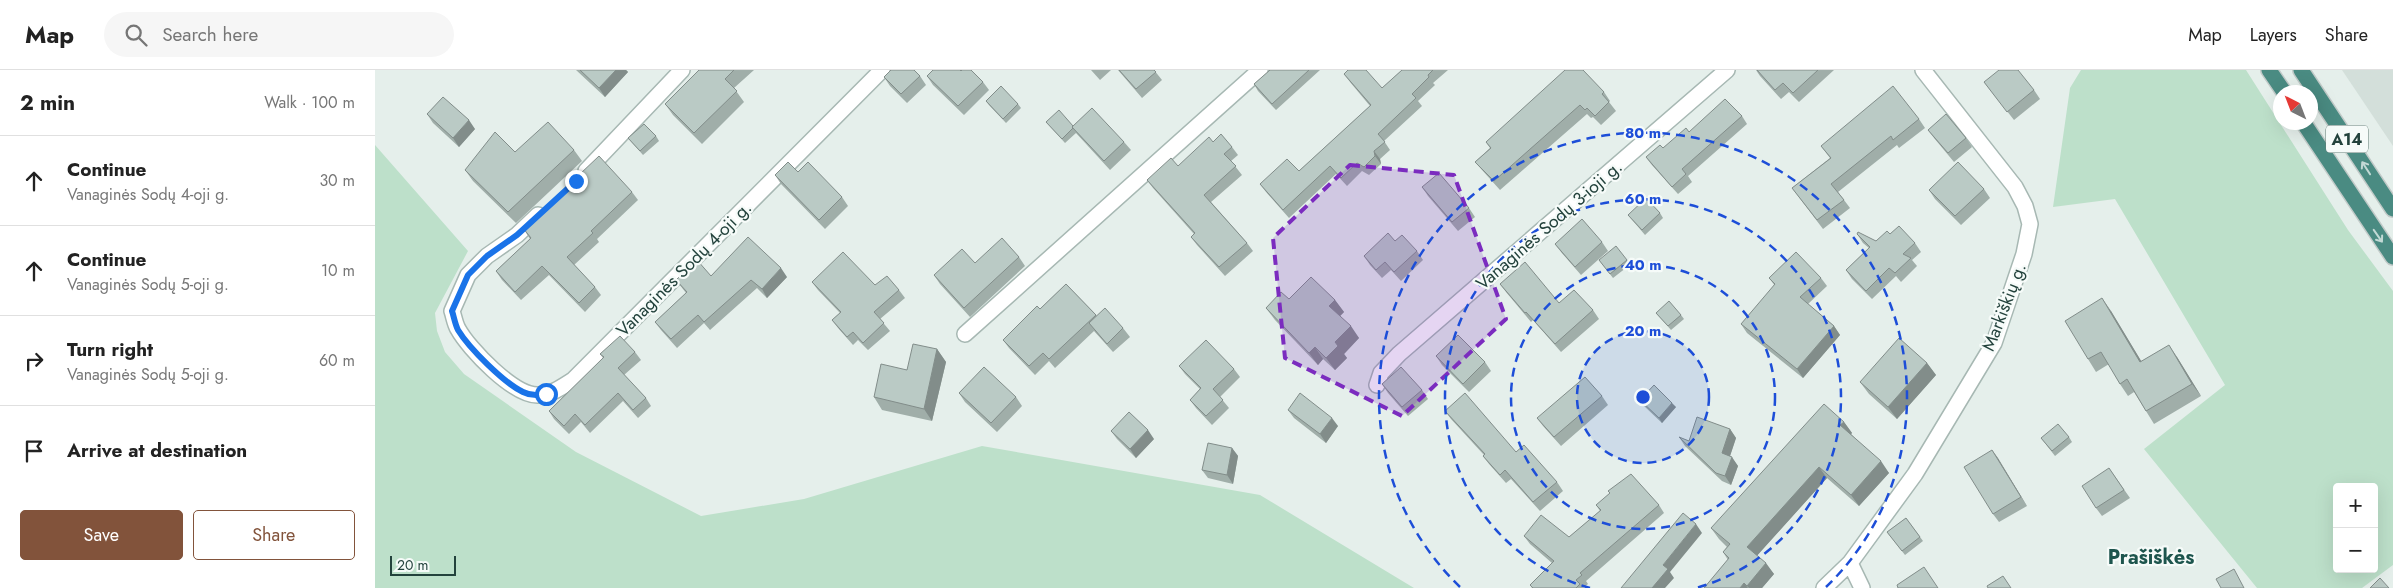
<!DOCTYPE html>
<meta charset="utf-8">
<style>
:root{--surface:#fff;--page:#f6f6f6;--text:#222;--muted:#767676;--line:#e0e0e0;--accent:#82533b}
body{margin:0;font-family:Jost,sans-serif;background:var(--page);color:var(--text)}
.controls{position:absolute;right:15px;bottom:15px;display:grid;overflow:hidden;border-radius:5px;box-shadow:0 5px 20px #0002}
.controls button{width:45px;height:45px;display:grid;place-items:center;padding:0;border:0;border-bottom:1px solid var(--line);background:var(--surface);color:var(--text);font:25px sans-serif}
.compass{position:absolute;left:1898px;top:15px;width:45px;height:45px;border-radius:50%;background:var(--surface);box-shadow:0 5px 20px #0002;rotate:318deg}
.scale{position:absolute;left:15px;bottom:12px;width:66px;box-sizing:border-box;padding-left:5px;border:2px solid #23423c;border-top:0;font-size:14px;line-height:18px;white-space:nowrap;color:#23423c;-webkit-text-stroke:4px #f6fbf9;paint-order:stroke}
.stop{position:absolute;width:15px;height:15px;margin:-11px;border:4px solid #1a73e8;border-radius:50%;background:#fff}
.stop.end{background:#1a73e8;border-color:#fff;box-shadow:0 1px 5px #0008}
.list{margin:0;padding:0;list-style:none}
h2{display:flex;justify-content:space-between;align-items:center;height:65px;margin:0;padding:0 20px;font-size:21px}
h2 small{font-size:16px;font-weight:400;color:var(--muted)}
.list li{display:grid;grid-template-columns:32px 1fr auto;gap:15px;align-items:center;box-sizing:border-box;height:90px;padding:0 20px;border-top:1px solid var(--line)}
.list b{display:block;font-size:19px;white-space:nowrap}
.list p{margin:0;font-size:16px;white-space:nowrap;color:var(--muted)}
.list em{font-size:16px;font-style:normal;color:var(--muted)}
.actions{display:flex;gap:10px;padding:15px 20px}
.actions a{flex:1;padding:11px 0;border:1px solid var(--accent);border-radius:5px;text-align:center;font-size:18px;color:var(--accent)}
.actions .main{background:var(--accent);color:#fff}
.icon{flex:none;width:28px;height:28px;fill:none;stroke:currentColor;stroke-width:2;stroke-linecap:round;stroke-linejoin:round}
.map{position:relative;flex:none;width:2018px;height:518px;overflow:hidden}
header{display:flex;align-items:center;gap:30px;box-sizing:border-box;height:70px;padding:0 25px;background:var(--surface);border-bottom:1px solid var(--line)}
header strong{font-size:24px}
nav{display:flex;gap:28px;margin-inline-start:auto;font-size:18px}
.search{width:350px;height:45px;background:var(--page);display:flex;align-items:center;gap:12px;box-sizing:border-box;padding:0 18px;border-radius:28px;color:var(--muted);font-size:19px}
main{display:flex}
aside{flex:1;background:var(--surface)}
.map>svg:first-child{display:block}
</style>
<header>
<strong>Map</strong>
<div class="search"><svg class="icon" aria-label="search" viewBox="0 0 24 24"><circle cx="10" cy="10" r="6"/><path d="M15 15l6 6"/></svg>Search here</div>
<nav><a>Map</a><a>Layers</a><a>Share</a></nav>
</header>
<main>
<aside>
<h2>2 min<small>Walk · 100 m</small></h2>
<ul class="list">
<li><svg class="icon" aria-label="ahead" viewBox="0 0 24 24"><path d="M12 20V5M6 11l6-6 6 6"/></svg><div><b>Continue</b><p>Vanaginės Sodų 4-oji g.</p></div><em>30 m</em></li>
<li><svg class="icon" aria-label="ahead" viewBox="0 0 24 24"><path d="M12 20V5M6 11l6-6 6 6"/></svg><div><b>Continue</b><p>Vanaginės Sodų 5-oji g.</p></div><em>10 m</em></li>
<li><svg class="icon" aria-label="right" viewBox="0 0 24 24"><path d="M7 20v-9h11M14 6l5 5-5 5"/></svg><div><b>Turn right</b><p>Vanaginės Sodų 5-oji g.</p></div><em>60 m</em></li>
<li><svg class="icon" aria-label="arrive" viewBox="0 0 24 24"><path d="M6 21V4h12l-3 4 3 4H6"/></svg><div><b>Arrive at destination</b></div></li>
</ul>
<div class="actions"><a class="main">Save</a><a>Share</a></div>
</aside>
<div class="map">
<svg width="2018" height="518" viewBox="0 0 2018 518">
<rect width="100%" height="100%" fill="#e5efeb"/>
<path fill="#d3dfda" d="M1967 0H2018V76Z"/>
<path fill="#bde0ca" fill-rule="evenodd" d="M1706 0H1871L1973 160 2018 221V495L1987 518H1882L1769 379 1850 315 1740 129 1678 137 1695 18ZM1962 417H1999V499H1962Z
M0 75 93 181 60 243 62 261 70 282 89 304 201 382 326 446 429 429 607 376 885 425 1039 518H0Z"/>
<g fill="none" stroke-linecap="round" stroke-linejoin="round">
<g stroke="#a7b8b3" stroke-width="18">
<path id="minor" d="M211 101 307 0
M163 145 142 165 112 186 93 205 77 241C79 247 80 254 83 259 94 279 139 326 163 325 176 325 187 317 198 310L507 0
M590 264 885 0
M1002 315 1006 303 1024 284 1352 0
M1475 493 1487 518
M1449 518 1475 493 1540 404 1619 273 1649 184 1655 154 1650 136 1640 117 1548 0"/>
</g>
<g stroke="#c1cac8" stroke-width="18">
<path id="trunk" d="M1894 0 1909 22
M1926 0 2018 139
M1928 52 2018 187"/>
</g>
<use href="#minor" stroke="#fff" stroke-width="15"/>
<use href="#trunk" stroke="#4a8b82" stroke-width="15"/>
</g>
<path fill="#a0aea9" d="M201 0H251L253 2 230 27Z
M324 0H379L359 18 369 32 327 74 298 45 290 34Z
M716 0H736L725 10Z
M743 0H779L787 10 767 28Z
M895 0H945L901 40 883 21 879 14Z
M1027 0H1073L1058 13 1060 15 1043 31 1047 36 1009 71 1015 80 1005 89 1006 94 994 105 987 101 972 116 961 104 914 148 891 122 885 114 924 101 995 36 975 12 969 4 1007 18Z
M1381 0H1459L1424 32 1414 22 1406 29 1385 6Z
M586 1 608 12 614 20 589 45 558 15 552 6Z
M545 6 551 15 532 33 515 16 509 7Z
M1609 12 1659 20 1665 29 1639 50Z
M1229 22 1235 31 1234 32 1241 41 1226 55 1218 47 1216 48 1212 44 1125 120 1107 100 1100 92 1115 78 1111 72Z
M611 31 643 34 646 38 631 53 614 35Z
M52 44 100 59 84 77 58 53Z
M1367 46 1372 54 1313 106 1317 112 1303 124 1276 94 1271 87 1288 78 1314 62Z
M1544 49 1550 58 1524 78 1522 75 1463 122 1475 138 1448 159 1417 118 1455 88 1446 76Z
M671 52 698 56 749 72 756 80 735 100 701 63 690 73Z
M1553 60 1591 68 1597 77 1579 92 1559 68Z
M281 66 284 71 268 85 253 68Z
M838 72 857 77 863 85 856 91 867 105 836 132 872 173 878 181 850 206 822 175 816 167 819 164 778 118 772 110 803 96Z
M199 80 207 91 141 153 98 111 90 100Z
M423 102 467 127 473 136 450 159 406 114 400 105Z
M1047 117 1094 138 1100 147 1083 161 1053 126Z
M1609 119 1615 128 1586 155 1560 129 1554 120Z
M257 122 263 130 222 169 224 172 199 195 220 217 226 225 210 242 174 205 146 230 127 210 121 201 155 169 148 158Z
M1285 143 1288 148 1270 165 1253 145Z
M1482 164 1501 171 1515 164 1540 173 1546 182 1537 190 1542 196 1526 212 1521 206 1497 229 1477 209 1471 200 1494 178 1488 173Z
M1020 171 1042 181 1048 190 1026 211 1016 200 1007 208 995 195 989 186Z
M1227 172 1233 181 1206 205 1186 182 1180 174Z
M644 187 650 196 595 247 565 214 559 205 600 193Z
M1224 190H1252L1256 194 1238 208Z
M336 206 412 207 392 228 382 218 335 260 329 253 302 278 286 260 280 252 311 223 301 210Z
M1394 208H1446L1452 216 1433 234 1459 256 1465 265 1428 308 1372 263 1366 254 1400 216Z
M437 212 500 215 524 220 530 228 505 249 515 261 493 280 483 270 478 275 463 258 457 250 465 243 443 220Z
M691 214 722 246 748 258 755 267 738 282 719 261 680 298 674 291 660 305 634 278 628 270 665 239Z
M1125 214 1184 233 1218 240 1224 249 1186 282 1158 250 1156 252 1131 222Z
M914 229 960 230 969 242 965 246 984 268 969 284 972 288 960 300 948 289 943 295 900 250 891 238Z
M1736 241 1766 291 1802 287 1826 326 1779 354 1771 341 1759 322 1753 326 1745 314 1734 294 1721 302 1713 289Z
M1281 243 1306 245 1309 249 1296 260Z
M562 279 571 292 557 351 507 340 499 327 532 300Z
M260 282 266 290 249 305 271 328 276 336 263 348 248 331 215 363 206 352 194 364 179 349 174 341 228 288 225 284Z
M1061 286 1110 292 1116 301 1094 322 1067 295Z
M1552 293 1561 305 1522 349 1494 324 1485 312Z
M804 296 859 299 865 307 845 327 854 338 837 355 821 338 815 330 825 319 810 304Z
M1007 314 1047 320 1053 329 1033 346 1013 323Z
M584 323 641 327 647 336 622 362 590 332Z
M1227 326 1233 335 1186 376 1168 356 1162 348Z
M1265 330 1301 337 1287 353 1268 335Z
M913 340 963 356 951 373 919 348Z
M1070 341 1141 382 1182 412 1188 421 1165 441 1136 409 1131 413 1114 394 1108 386 1109 385 1076 349Z
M1469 352 1477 363 1476 364 1514 403 1484 436 1452 408 1382 485 1399 504 1387 518H1329L1353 490 1348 482 1352 477 1344 469 1336 458Z
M1355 359 1361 368 1355 386 1363 396 1356 415 1347 411 1310 376 1304 367 1314 371Z
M736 361 779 369 761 388 742 369Z
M1694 367 1697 372 1680 386 1666 368Z
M857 378 863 386 858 414 833 408 827 400Z
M1617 380 1652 436 1624 452 1618 444Z
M1734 398 1755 428 1727 446 1721 438Z
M1221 435H1284L1289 443 1211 511 1213 514 1208 518H1157L1155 515 1177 493 1155 474 1149 466 1194 467 1225 441Z
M1531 448 1548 471 1530 485 1512 462Z"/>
<path fill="#828d8a" d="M241 0H251L253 2 230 27 224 18Z
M94 50 100 59 84 77 78 68Z
M999 81 1005 89 1006 94 1000 86Z
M406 198 412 207 392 228 387 219Z
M1727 228 1736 241 1774 304 1765 292Z
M960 230 969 242 963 248 954 236Z
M976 256 984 268 969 284 972 288 960 300 951 288 960 272Z
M1459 256 1465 265 1428 308 1422 299Z
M1794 275 1802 287 1826 326 1817 314Z
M940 277 948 289 943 295 934 283Z
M562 279 571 292 557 351 549 339Z
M1552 293 1561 305 1522 349 1513 337Z
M1297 333 1301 337 1287 353 1284 348Z
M957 348 963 356 951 373 945 364Z
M1469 352 1477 363 1473 367 1465 355Z
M1355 359 1361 368 1353 392 1347 383Z
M773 360 779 369 761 388 755 379Z
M857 378 863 386 858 414 852 405Z
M1617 380 1623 388 1652 436 1646 427Z
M1357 387 1363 396 1356 415 1350 406Z
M1506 391 1514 403 1484 436 1476 425Z
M1444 397 1452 408 1380 488 1372 477Z
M1321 454 1327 463 1295 502 1299 508 1290 518H1277L1288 495Z
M1391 493 1399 504 1387 518H1374L1372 516Z
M1369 513 1373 518H1365Z"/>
<path fill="#bacac5" stroke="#828d8a" d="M205 0H241L224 18Z
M324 0H359L350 9 362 21 319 63 290 34Z
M516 0H539L545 6 526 24 509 7Z
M558 0H585L586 1 587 0H596L608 12 583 36 552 6Z
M744 0H779L781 2 761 19Z
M895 0H934L897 34 879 14Z
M973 0H991L1007 18 1027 0H1058L1053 5 1054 7 1037 24 1041 28 1003 64 1010 72 999 81 1000 86 989 97 982 93 966 108 955 96 908 140 885 114 912 89 924 101 996 35 969 4Z
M1190 0H1208L1229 22 1227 24 1234 32 1220 46 1212 38 1210 40 1205 35 1119 111 1100 92 1116 78 1111 72Z
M1382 0H1443L1418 23 1408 13 1400 20Z
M1624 0H1643L1659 20 1632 42 1609 12Z
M626 16 643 34 628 49 611 31Z
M1518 16 1544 49 1518 70 1516 66 1456 114 1469 130 1442 150 1417 118 1456 88 1446 76Z
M68 27 94 50 78 68 52 44Z
M1350 29 1367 46 1307 99 1311 104 1297 117 1271 87 1285 75 1288 78 1311 58 1314 62Z
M717 38 749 72 729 91 697 57Z
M684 40 698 56 697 57 698 58 687 69 671 52Z
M1571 44 1591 68 1573 83 1553 60Z
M173 52 199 80 133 142 90 100 120 62 140 82Z
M269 54 281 66 265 81 253 68Z
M846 64 857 77 849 84 861 96 829 125 872 173 844 197 816 167 820 163 772 110 796 88 803 96 834 67 838 72Z
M224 86 257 122 216 161 218 163 192 187 220 217 204 233 167 196 140 222 121 201 156 168 148 158Z
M413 92 423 102 433 92 467 127 444 150 400 105Z
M1583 92 1609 119 1580 146 1554 120Z
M1064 103 1094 138 1077 152 1047 117Z
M1271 128 1285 143 1267 160 1253 145Z
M1207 149 1227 172 1200 197 1180 174Z
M1524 156 1540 173 1528 184 1536 188 1520 203 1514 198 1491 221 1471 200 1495 177 1482 164 1483 162 1501 171 1512 161 1515 164Z
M1013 163 1020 171 1027 165 1042 181 1019 202 1010 192 1001 200 989 186Z
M373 167 406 198 387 219 376 210 329 252 323 245 296 269 280 252 312 222 301 210 322 190 336 206Z
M627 168 644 187 589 238 559 205 587 179 600 193Z
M1241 176 1252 190 1235 204 1224 190Z
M468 182 500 215 512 206 524 220 499 242 509 253 488 273 478 262 472 267 457 250 466 242 437 212Z
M1421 182 1446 208 1425 227 1459 256 1422 299 1366 254 1400 214 1394 208Z
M1150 192 1184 233 1199 220 1218 240 1180 274 1151 242 1150 243 1125 214Z
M936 207 960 230 954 236 976 256 960 272 963 276 951 288 940 277 934 283 891 238 906 222 914 229Z
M691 214 721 245 674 289 668 283 654 296 628 270 662 236 665 239Z
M1727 228 1765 292 1794 275 1817 314 1771 341 1752 309 1745 314 1726 282 1713 289 1690 251Z
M1294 231 1306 245 1293 256 1281 243Z
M730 238 748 258 732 274 714 253Z
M1083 265 1110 292 1088 314 1061 286Z
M245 266 260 282 243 298 271 328 258 340 243 323 210 355 200 344 189 356 174 341 229 287 225 284Z
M1524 268 1552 293 1513 337 1485 312Z
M831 270 859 299 838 319 848 330 831 346 815 330 826 318 804 296Z
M538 274 562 279 549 339 499 327 506 294 532 300Z
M609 297 641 327 616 353 584 323Z
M1026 297 1047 320 1027 337 1007 314Z
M1210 307 1227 326 1179 367 1162 348Z
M1279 315 1297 333 1284 348 1265 330Z
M925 323 957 348 945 364 913 340Z
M1090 323 1141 382 1149 375 1182 412 1158 432 1130 400 1125 405 1108 386 1110 384 1070 341Z
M1449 334 1469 352 1465 355 1506 391 1476 425 1444 397 1372 477 1391 493 1372 516 1369 513 1365 518H1329L1354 488 1348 482 1355 474 1336 458Z
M754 342 773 360 755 379 736 361Z
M1322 347 1355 359 1347 383 1357 387 1350 406 1341 403 1304 367 1314 371Z
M1683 354 1694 367 1677 381 1666 368Z
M833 373 857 378 852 405 827 400Z
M1617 380 1646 427 1618 444 1589 397Z
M1734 398 1749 420 1721 438 1707 416Z
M1256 404 1284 435 1205 503 1207 505 1201 510 1205 514 1201 518H1158L1155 515 1179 491 1149 466 1166 445 1194 467 1226 440 1221 435 1235 423 1233 421Z
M1308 443 1321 454 1288 495 1293 499 1277 518H1246Z
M1531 448 1545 467 1527 481 1512 462Z
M1549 497 1563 518H1523L1522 515Z
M1859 499 1869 518H1846L1841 509Z
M1628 506 1636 518H1613L1612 516Z
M2005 508 2014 518H1995Z"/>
<defs><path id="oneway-shaft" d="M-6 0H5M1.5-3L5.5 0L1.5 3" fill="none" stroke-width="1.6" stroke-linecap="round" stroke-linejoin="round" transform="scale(1.25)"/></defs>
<g stroke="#c2d9d5">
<use href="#oneway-shaft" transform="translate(1991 98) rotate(-123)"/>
<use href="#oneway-shaft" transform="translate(2003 166) rotate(55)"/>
</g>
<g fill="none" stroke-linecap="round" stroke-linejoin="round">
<path stroke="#1a73e8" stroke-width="6" d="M171 324C163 325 156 326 148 322 129 313 94 278 83 260 80 254 79 247 77 241L93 205 112 186 142 165 201 111"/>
</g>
<path fill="#7b2cbf" fill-opacity="0.2" stroke="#7b2cbf" stroke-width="4" stroke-dasharray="10 6" stroke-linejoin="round" d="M975 95 1079 105 1131 249 1027 346 910 288 898 168Z"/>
<circle cx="1268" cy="327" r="66" fill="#1d4ed8" fill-opacity=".12"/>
<g fill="none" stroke="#1d4ed8" stroke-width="2.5" stroke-dasharray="9 6">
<circle cx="1268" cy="327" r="66"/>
<circle cx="1268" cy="327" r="132"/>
<path d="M1215 518A198 198 0 1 1 1321 518"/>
<path d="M1085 517A264 264 0 1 1 1451 517"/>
</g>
<g text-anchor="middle" stroke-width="4.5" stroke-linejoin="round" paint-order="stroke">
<rect fill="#f6fbf9" stroke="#627a75" stroke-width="1" x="1951" y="55.5" width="42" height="27" rx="4"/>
<g font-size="16" font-weight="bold" fill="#23423c">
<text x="1972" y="75">A14</text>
</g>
<g font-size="18" fill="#23423c" stroke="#f6fbf9">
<text transform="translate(1174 155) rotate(-41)" y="6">Vanaginės Sodų 3-ioji g.</text>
<text transform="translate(309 199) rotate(-45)" y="6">Vanaginės Sodų 4-oji g.</text>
<text transform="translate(1629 237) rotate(-69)" y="6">Markiškių g.</text>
</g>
<g font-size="20" font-weight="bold" fill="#1d554d" stroke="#f6fbf9">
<text x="1776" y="494">Prašiškės</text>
</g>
</g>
<circle cx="1268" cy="327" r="8" fill="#1d4ed8" stroke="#f6fbf9" stroke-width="2.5"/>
<g font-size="15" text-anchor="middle" font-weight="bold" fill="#1d4ed8" stroke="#f6fbf9" stroke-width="4.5" stroke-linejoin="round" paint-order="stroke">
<text x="1268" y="68">80 m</text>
<text x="1268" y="134">60 m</text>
<text x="1268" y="200">40 m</text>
<text x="1268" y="266">20 m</text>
</g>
</svg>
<div class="controls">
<button>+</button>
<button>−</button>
</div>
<svg class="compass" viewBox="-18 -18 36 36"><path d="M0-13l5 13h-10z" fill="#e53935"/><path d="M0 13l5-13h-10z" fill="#767676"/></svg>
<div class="scale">20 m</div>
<div class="stop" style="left:171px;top:324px"></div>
<div class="stop end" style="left:201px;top:111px"></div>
</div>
</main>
